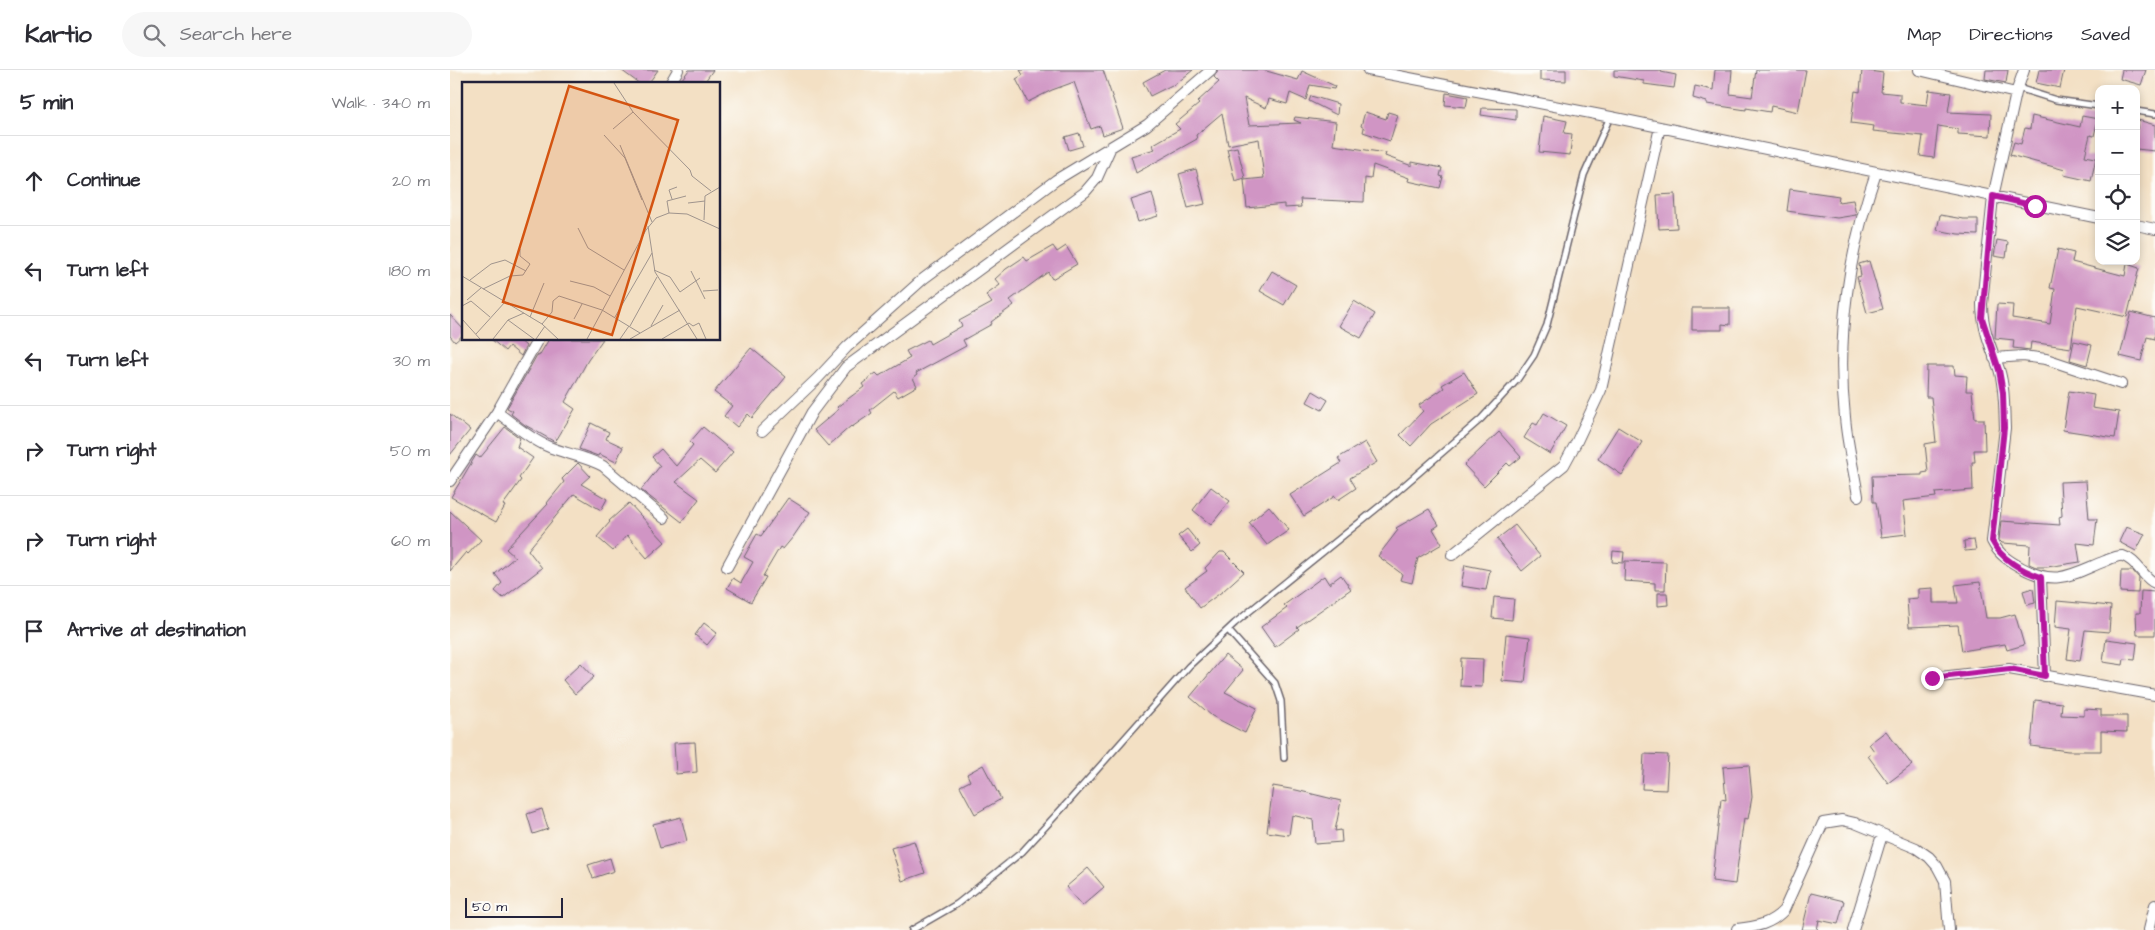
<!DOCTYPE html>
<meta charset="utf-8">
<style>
:root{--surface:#fff;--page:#f7f7f7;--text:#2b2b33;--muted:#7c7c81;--line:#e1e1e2}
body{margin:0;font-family:"Architects Daughter",sans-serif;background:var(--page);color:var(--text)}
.controls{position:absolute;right:15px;top:15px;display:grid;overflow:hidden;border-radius:10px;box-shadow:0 2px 8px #0003}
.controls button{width:45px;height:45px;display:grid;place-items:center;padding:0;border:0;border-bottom:1px solid var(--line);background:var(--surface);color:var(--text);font:25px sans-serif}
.scale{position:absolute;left:15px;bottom:12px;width:98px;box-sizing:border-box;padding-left:5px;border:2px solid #22223b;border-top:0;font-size:14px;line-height:18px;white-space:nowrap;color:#22223b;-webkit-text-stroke:4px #fdfcf7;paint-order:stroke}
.stop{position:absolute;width:15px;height:15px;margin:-11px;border:4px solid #b5179e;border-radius:50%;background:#fff}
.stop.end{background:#b5179e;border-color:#fff;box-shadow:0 1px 5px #0008}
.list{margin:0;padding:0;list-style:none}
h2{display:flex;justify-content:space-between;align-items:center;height:65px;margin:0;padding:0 20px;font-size:21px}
h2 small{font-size:16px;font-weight:400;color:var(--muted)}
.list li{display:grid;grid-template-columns:32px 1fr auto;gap:15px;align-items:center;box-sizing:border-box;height:90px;padding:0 20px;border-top:1px solid var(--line)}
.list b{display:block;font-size:19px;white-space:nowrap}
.list em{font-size:16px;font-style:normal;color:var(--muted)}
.icon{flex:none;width:28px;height:28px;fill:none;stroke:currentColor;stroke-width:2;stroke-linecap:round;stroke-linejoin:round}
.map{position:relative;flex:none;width:1705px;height:860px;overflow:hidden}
header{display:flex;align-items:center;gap:30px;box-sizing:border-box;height:70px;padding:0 25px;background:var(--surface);border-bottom:1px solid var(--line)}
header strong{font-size:24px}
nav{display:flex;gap:28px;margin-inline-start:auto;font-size:18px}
.search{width:350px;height:45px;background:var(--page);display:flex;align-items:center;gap:12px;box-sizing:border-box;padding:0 18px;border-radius:28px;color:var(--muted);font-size:19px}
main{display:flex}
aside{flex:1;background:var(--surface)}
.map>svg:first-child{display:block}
</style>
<header>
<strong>Kartio</strong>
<div class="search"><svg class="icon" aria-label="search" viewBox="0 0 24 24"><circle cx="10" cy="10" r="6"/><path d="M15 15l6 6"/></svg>Search here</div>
<nav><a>Map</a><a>Directions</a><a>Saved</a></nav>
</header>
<main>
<aside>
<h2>5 min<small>Walk · 340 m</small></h2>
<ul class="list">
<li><svg class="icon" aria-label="ahead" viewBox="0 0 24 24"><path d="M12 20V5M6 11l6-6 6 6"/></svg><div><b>Continue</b></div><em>20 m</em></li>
<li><svg class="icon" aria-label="left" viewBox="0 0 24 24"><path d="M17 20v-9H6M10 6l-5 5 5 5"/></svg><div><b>Turn left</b></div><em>180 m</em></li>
<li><svg class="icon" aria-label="left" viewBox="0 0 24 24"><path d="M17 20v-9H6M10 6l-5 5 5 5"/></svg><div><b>Turn left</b></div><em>30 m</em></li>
<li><svg class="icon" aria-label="right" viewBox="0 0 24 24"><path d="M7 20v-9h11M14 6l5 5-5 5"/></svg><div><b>Turn right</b></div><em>50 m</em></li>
<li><svg class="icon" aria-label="right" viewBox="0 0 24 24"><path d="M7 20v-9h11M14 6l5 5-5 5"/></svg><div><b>Turn right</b></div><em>60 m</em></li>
<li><svg class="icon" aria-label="arrive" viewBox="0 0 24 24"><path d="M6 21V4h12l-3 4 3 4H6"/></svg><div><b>Arrive at destination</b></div></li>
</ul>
</aside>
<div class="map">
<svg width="1705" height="860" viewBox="0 0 1705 860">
<rect width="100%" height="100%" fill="#fdfcf7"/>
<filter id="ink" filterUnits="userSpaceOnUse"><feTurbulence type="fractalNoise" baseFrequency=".02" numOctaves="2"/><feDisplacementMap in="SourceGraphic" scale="10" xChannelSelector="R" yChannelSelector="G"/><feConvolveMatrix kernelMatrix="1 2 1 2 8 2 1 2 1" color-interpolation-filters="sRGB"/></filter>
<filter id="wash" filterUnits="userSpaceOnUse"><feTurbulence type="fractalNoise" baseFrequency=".0096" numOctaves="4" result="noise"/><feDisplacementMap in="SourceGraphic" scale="20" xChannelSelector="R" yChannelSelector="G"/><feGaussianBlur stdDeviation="1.12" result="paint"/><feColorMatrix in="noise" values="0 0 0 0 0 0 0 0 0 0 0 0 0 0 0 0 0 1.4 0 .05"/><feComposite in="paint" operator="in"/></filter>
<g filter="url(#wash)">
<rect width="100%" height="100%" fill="#f3e0c4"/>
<g id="blocks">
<path fill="#d095c4" d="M171 0H208L198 14H190Z
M239 0H263L253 14H228Z
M570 0H653L673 58 653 65 650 56 641 59 624 12 602 20 578 32 566 9 573 5Z
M715 0H743L723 16 722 15 700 26 693 12Z
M768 0H813L848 10 852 1 885 16 884 19 860 15 856 30 840 23 837 34 819 29 816 38 794 28 799 55 851 53 844 50 845 47 886 52 883 75 936 83 935 86 962 96V92L992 98 990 106 993 107 990 118 958 111 959 108 923 95 921 109 915 108 914 132 850 129 851 137 834 138V134L797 138 794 110 814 108 809 69 778 75 772 43 746 65 747 69 686 103 681 86 705 79 702 75 730 59 725 54 749 34 747 32 769 12 764 7Z
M1090 0H1116V11L1090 10Z
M1164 0H1212L1211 2 1226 5 1224 18 1194 14V11L1164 6Z
M1265 0H1282L1280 24 1302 27 1306 0H1356L1348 42 1321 36 1320 42 1296 38V40L1257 34V32L1243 28 1245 16 1263 20Z
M1412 0 1433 3 1431 22 1450 24V32L1477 35 1479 20 1501 23 1498 42 1541 44 1540 66 1508 64V59L1488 56 1484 88 1470 86 1473 66 1423 61 1424 56 1401 53 1405 21 1410 22Z
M1536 0H1558L1556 13 1535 9Z
M1589 0H1614L1610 18 1586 13Z
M1672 0H1696L1691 15 1670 9Z
M996 23 1018 27 1016 37 995 35Z
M861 26 888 34 887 45 859 31Z
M1032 38 1066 39V50L1031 45Z
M915 42 936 49 938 42 948 45 940 71 913 62 914 58 911 56Z
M1093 46 1117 51 1114 63 1122 64 1120 85 1089 82Z
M1582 46 1630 57 1632 46 1648 49 1644 66 1640 65 1635 86 1646 88 1641 111 1614 105 1615 100 1560 85 1564 72 1571 74 1575 58 1580 59Z
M1688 50 1705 55V81L1686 79Z
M629 63 633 76 619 80 615 67Z
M787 77 795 108 785 111 777 79Z
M746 99 755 134 738 138 729 104Z
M1340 119 1389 126 1388 132 1403 130 1406 145 1387 148 1337 141Z
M702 123 708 146 688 152 681 130Z
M1225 124 1227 158 1209 159 1207 125Z
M1490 145 1513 149H1528V165L1508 164 1487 160Z
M1547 170 1558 172 1556 188 1544 186Z
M603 176 607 182 616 176 627 194 602 209 598 202 560 230 564 235 541 252 542 254 513 270 516 276 466 303 467 305 463 308 467 316 448 327 444 321 420 340 422 343 402 357 401 356 378 376 364 360 389 339 387 337 414 317 412 314 426 303 429 306 460 288 456 281 478 270 480 274 512 256 509 251 542 233 536 225 550 215 545 209 556 199 574 187 577 191Z
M1608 179 1624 183 1622 192 1675 206 1677 194 1689 198 1677 247 1627 236 1621 278 1581 272 1580 280 1572 279 1563 278 1564 270 1545 268 1547 234 1563 235 1562 248 1600 254 1605 219 1600 218Z
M1419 191 1433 239 1417 243 1407 207 1411 206 1409 194Z
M822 201 846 215 834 235 810 221Z
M904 231 925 244 911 268 889 256Z
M1242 238H1280V255L1272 254V260H1242Z
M1681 242 1705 248V269L1697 267 1691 291 1670 286Z
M0 245 14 260V264L5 272 0 266Z
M41 269H68L76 276 71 286 59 276 55 281Z
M99 269H153L138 290 115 332 125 339 107 369 105 368 107 370 105 372 75 355 61 344 63 341 57 338 87 285 89 286Z
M1624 271 1642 275 1637 295 1620 290Z
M301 278 336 307 302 348 298 344 287 357 274 346 282 336 264 322Z
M1477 296H1504L1505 305 1517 306 1516 321H1522L1525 349H1534L1535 380H1524L1525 392H1522L1523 420 1485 423 1486 427 1453 431 1457 464 1431 467 1426 432H1423L1422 406 1472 405V403L1478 402 1475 374 1486 372 1481 327H1476Z
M1014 302 1028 324 981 354 961 376 950 365 973 341 969 335 994 318 992 315Z
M863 321 878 330 872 340 857 332Z
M1619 321 1644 325 1642 338 1669 342 1665 368 1613 360Z
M1094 343 1116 356 1100 384 1074 368 1083 353 1087 355Z
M0 344 20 360 0 385Z
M141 353 159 362 156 369 173 377 166 392 149 384 148 386 129 379Z
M55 357 70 368 67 377 83 388 69 408 71 410 53 435 55 436 46 452 1 427 26 385 30 388Z
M253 357 283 382 265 403 250 390 226 412 249 429 232 452 191 420 210 396 202 387 211 379 226 396 243 375 240 372Z
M1168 357 1192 372 1172 405 1148 389Z
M1049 362 1071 387 1060 396 1057 393 1034 416 1014 395Z
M915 372 927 392 900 408 906 418 888 430 885 426 854 446 840 425 891 393 888 388Z
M128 393 140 406 131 414 157 429 151 440 124 424 78 480 92 498 53 528 45 521 52 513 45 504 65 487 56 479 98 434 97 433 114 412 112 409Z
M1636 411 1639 449H1647L1644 475 1627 473 1630 492 1597 497H1586L1579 494 1580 475 1552 473 1549 470 1551 451 1610 455 1609 447 1612 446 1610 412Z
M761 417 780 431 761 455 743 440Z
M338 428 360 442 343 467 333 479 330 477 313 506 316 507 301 532 277 518 283 508 291 513 303 492 294 487 307 464 311 466Z
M179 433 215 472 197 488 177 465 163 481 147 467 160 452 159 451Z
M819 436 839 460 817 475 799 453Z
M979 439 989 455 983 459 992 474 968 488 962 513 950 510 952 504 928 486 948 460 946 458Z
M0 441 31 470 18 484 16 482 0 501Z
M1065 455 1090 486 1072 501 1047 469Z
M1676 457 1695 464 1686 481 1669 472Z
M737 459 750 475 742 482 728 466Z
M1524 470 1526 480 1515 481 1514 471Z
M1163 481 1174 482 1173 493 1162 492Z
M770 482H774L794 502 773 521 750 538 735 517 757 501 755 498Z
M1175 491 1216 492 1215 520H1205V513L1174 511Z
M1015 495 1040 500 1036 520 1011 516Z
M1671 501H1683L1689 508 1688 523 1670 522Z
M891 505 901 519 847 557 849 559 825 577 811 557 837 538 834 535 874 506 879 514Z
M1530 512 1536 548H1550L1565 544 1574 575 1557 580 1555 574 1512 581 1508 555 1459 557 1457 529 1468 528V519L1483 518V533H1508L1505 515Z
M1583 518 1585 533 1577 535 1573 521Z
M1691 521 1705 522V565H1687L1686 543H1690Z
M1208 523H1217L1218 535 1208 536Z
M1044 527 1064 529 1062 550 1042 548Z
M1607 531 1661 536 1659 562 1635 560 1630 591 1617 589 1621 559 1605 557Z
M254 553 267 563 257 575 245 565Z
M1056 564 1080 567 1075 613 1052 611Z
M1656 569 1687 573 1685 590 1674 589 1673 595 1653 592Z
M775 585 793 600 775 622 807 638 795 663 762 646 740 627Z
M1011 588 1033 589 1032 617 1010 616Z
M131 593 144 607 125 624 113 610Z
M1585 630 1612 633 1611 645 1634 646V639L1651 640V646H1677V662L1651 661V681H1618L1581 676Z
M1436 661 1462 695 1438 713 1418 686 1424 681 1419 674Z
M245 672 247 702 226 704 224 673Z
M1194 684 1218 685 1216 720 1192 719Z
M533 695 551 729 525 744 510 716 520 711 517 704Z
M1299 695 1302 727 1298 749 1294 748 1285 814 1262 811 1271 729 1276 730 1273 697Z
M823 716 846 720 891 731 885 761 891 760 892 772 865 774 863 750 842 745 839 765 817 762Z
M92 739 98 759 83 764 77 744Z
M231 747 237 771 210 778 203 754Z
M464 771 475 803 452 811 441 778Z
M160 788 164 801 143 808 138 795Z
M638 798 654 817 632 836 616 817Z
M1361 823 1394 831 1388 854 1369 850 1367 860H1352Z"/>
</g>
</g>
<g filter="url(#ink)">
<use href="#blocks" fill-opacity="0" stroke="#6b646b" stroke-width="1"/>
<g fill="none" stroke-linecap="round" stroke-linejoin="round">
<g stroke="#6b646b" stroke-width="8">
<path id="lane" d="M1568 18 1606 30 1649 36
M1686 41 1705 44
M778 560 825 613 831 631 834 688
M462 860 507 834 572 782 619 731 739 596 785 553 936 431 1031 349 1067 310 1084 285 1097 255 1134 105 1160 47"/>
</g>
<g stroke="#6b646b" stroke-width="12">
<path id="street" d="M918 0 1161 47 1649 148
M1469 0 1566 23
M1574 0 1566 23 1543 127 1532 234C1532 257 1541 278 1549 299 1555 318 1554 339 1555 358L1542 471C1549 485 1559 491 1572 498 1607 517 1622 504 1655 491 1660 489 1668 485 1673 486 1687 490 1693 508 1705 513
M220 14 228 0
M1686 155 1705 159
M1544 288 1573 286 1596 289 1671 314
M47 342C63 354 79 368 97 376 115 384 135 386 153 396L214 448
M312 361 368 308 397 277 473 209 606 110 697 55 761 0
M0 411 47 342 88 269
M1408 426C1404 400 1397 374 1395 347 1386 266 1399 179 1426 103
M1002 485 1114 395 1127 371 1151 320 1210 57
M277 497 362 342 396 297 635 122 647 108 660 79
M1591 507 1595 606
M1482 608 1559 599 1705 625
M1287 859C1306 857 1321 854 1334 840L1373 753 1392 750 1405 753 1466 778 1479 787 1487 796 1495 811 1499 860
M1403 860 1432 765
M1699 860 1705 835"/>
</g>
<use href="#lane" stroke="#fff" stroke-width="5"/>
<use href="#street" stroke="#fff" stroke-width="10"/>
</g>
</g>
<g fill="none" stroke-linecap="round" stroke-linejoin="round" filter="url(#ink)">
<path stroke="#b5179e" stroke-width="6" d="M1482 608 1560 599 1595 606 1591 507C1572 501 1551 489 1542 471L1554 358 1553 323 1549 300 1532 248 1543 126 1585 136"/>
</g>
<g transform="translate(12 12)">
<rect width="258" height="258" fill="#f3e0c4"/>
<path fill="none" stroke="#9f948d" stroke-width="1" d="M152 1 171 30 228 88 230 94 249 109M151 47 171 30M142 53 163 76 180 118M158 63 190 140M210 117 207 108 215 105M226 121 243 119M207 131 205 119 224 114M242 138 243 114 258 105M186 144 193 190 235 257M116 146 126 166 162 188M192 188 208 195 218 210 238 196M229 189 243 217M0 194 80 242 96 257M8 198 29 182 43 178 64 189M108 199 132 205 148 214M21 207 48 194 61 193 68 182 58 174V167M241 209 256 208M5 218 19 206M0 224 9 219 28 235M68 235 82 201M153 235 190 171M0 237 18 257M112 237 120 222M46 238 72 257M80 242 90 230 91 219 97 214 140 228 178 251M168 244 195 195M189 244 201 223M14 252 43 220M31 257 46 238 62 231M74 257 83 244M125 257 184 148 194 136 207 131 225 132 258 147M158 257 167 244M168 257 218 228M200 257 227 241 231 244 237 241 244 257"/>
<path fill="#d45411" fill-opacity="0.15" stroke="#d45411" stroke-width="2.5" d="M107 4 216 38 150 253 41 220Z"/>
<rect width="258" height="258" fill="none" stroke="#22223b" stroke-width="2.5"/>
</g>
</svg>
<div class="controls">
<button>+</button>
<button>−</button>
<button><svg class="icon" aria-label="locate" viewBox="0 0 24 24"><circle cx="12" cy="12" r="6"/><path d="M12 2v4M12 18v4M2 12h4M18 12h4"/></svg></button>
<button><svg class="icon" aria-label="layers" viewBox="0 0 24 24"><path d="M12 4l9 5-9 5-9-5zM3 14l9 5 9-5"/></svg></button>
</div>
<div class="scale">50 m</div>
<div class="stop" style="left:1585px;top:136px"></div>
<div class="stop end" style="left:1482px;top:608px"></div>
</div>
</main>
